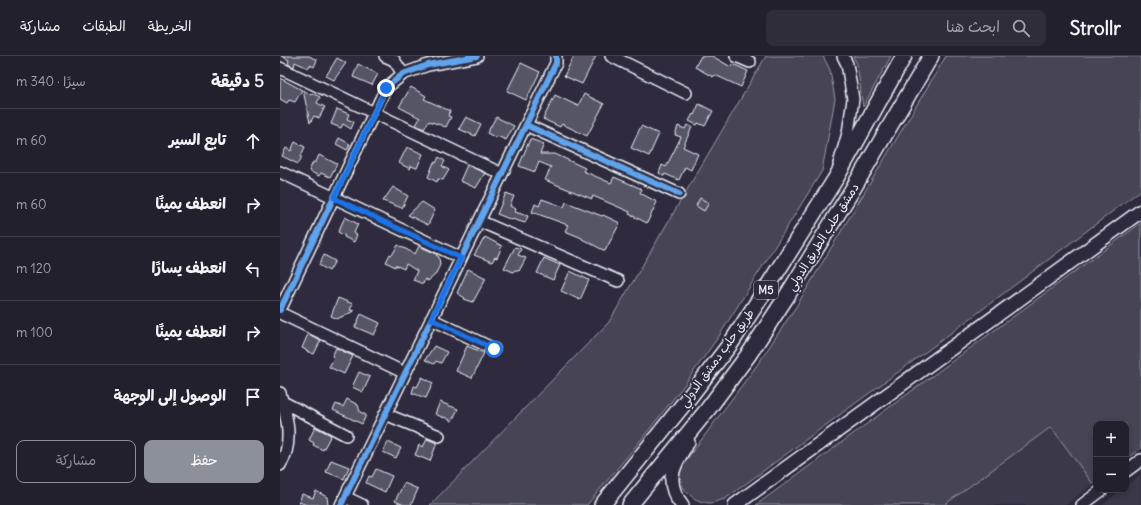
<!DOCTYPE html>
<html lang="ar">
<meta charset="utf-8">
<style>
:root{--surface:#23202e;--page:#2f2d3a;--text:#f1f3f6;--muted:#a3a3aa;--line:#403e4a;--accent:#8c9099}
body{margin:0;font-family:Delius,"Playpen Sans Arabic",sans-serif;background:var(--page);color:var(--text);direction:rtl}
.controls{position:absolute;right:12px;bottom:12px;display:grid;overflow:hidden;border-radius:8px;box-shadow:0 2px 6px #0003}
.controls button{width:36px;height:36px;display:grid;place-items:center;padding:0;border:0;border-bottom:1px solid var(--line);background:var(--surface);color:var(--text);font:20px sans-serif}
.stop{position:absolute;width:12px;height:12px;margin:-9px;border:3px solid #1a73e8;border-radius:50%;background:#fff}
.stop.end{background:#1a73e8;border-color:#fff;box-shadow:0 1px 4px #0008}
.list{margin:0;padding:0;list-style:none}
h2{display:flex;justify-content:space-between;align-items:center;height:52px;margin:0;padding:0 16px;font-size:17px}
h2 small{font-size:13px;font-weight:400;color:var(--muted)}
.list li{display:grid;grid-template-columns:26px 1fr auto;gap:12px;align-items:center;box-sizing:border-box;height:64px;padding:0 16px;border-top:1px solid var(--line)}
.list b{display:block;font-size:15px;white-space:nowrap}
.list em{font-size:13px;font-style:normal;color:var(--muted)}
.actions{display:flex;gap:8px;padding:12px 16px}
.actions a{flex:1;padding:9px 0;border:1px solid var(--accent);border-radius:8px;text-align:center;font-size:14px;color:var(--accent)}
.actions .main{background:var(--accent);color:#fff}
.icon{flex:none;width:22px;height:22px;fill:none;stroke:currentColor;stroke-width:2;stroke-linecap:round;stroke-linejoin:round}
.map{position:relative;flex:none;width:861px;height:449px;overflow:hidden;direction:ltr}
header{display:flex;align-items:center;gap:24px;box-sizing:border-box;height:56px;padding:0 20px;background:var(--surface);border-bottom:1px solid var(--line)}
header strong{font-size:19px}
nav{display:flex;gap:22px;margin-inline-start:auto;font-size:14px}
.search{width:280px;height:36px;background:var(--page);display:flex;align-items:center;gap:10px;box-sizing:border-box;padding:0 14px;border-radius:8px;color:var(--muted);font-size:15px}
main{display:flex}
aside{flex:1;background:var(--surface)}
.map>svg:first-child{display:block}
</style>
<header>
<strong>Strollr</strong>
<div class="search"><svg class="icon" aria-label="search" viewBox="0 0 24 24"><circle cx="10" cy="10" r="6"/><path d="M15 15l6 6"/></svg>ابحث هنا</div>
<nav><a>الخريطة</a><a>الطبقات</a><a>مشاركة</a></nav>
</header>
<main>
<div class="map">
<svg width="861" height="449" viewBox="0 0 861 449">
<rect width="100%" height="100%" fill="#2f2a3d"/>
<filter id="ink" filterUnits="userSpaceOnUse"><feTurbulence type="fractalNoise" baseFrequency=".025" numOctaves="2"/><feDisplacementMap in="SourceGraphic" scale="8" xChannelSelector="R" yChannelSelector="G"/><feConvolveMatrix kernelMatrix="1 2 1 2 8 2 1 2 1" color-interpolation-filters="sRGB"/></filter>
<g filter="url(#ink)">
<path fill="#3b3749" d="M771 371 813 428 786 449H664Z
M861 419V449H822L841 434H846V430Z"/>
<path fill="#464455" stroke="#979aa6" d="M486 0H543L550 14 555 43 542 115 439 280 402 332 360 385 307 449H150L329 266Z
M573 0H611L583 51 577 8Z
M666 0H861V134L655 289 445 443C440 444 434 447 430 447 411 446 396 430 401 411L480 305 517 249Z
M861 167V392L846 403V368H816V426L813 428 771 371 664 449H476Z"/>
<path fill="#575565" stroke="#e8f1f8" d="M1 0H29L37 4 34 11 30 9 28 12 15 6 14 11 8 8 9 4Z
M294 0H316L302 28 284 20Z
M421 0H432L451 11 453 8 468 15 461 31 435 19 433 21 415 11Z
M57 2 66 7 54 24 46 20Z
M241 7 260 16 246 44 227 35Z
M78 8 98 18 92 29 73 21Z
M0 22 22 34 15 46 9 44 7 47 0 43Z
M131 31 146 40 144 43 170 55 168 60 171 61 166 71 149 65 144 73 136 69 140 62 119 51Z
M23 34 31 39 32 37 40 41 37 47 45 51 39 62 34 60 30 67Z
M304 38 324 48 307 80 282 68 280 71 263 63 275 39 298 50Z
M419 48 433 55 425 70 418 67 417 69 409 65 413 58 414 59Z
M57 53 69 58 67 63 74 66 71 73 63 68 61 72 51 68Z
M186 61 201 68 195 80 179 73Z
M216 61 234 70 226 84 217 80 216 82 207 77Z
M407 69 412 71 403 91 418 98 411 114 405 111 399 124 385 118 384 120 379 117 382 109 386 111 401 81 395 79 398 70 405 73Z
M361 70 379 78 369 100 351 92Z
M59 82 70 88 67 94 56 88Z
M250 83 264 88 260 98H275L305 112 303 115 331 127 334 121 362 133 360 137 377 146 367 167 349 158 350 156 313 140 312 143 265 124 271 111 259 106 255 116 239 110Z
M15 86 25 91 21 100V103L18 108 2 100 6 92 11 95Z
M127 91 143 98 137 112 131 110 130 113 119 107Z
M39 99 57 108 50 121 41 117 39 120 29 115 33 106H36Z
M159 101 165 105 162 110 169 114 163 124 158 123 157 126 148 121 154 106 156 107Z
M187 109 205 117 196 132 180 125Z
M113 131 128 140 122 152 103 145Z
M226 137 234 140 230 150 236 153 235 156 248 160 245 167 232 163V164L217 158Z
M420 142 429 147 424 155 416 150Z
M262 143 284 151 286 146 322 160 323 159 340 167 325 195 302 183V182L285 175 288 169 252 156 255 148 259 150Z
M142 146 155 154 148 169 128 159Z
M65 161 78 168 74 177 77 179 74 186 64 181 65 180 58 176Z
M205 181 222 190 217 202 215 201 212 206 194 199Z
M118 189 135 198 139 190 157 198 156 199 159 201 160 209 155 219 148 225 145 223 143 228 133 224 137 215 126 208 124 213 115 209V211L106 206 110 198 112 199Z
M235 191 241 193 238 199 246 202 239 215 235 214 233 216 224 212Z
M44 199 55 205 49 215 39 209Z
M264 202 280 209 273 224 257 217Z
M188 213 206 222 193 246 184 243 185 242 177 237Z
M290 215 309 224 300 244 281 235Z
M58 242 73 248 70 254 74 255 57 263 51 260Z
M81 258 100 267 94 279 75 271Z
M28 278 41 284 34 298 26 295V294L22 292Z
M154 290 167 296 161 307 156 305 154 308 145 304Z
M187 290 204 297 192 322 176 315Z
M56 292 73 300 64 318 49 311 54 302 52 300Z
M79 316 90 321 83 336 72 331Z
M142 321 153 327 146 342 132 337 134 330 137 331Z
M67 343 78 349 80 356 86 359 82 368 53 354 56 348 63 351Z
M160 346 178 353 172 365 164 361V362L155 358Z
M35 371 51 379 43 394 33 389 34 387 29 384Z
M147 383 157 387 150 405 135 399 139 389 143 391Z
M108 386 121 392 116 402 103 396Z
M51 404 69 411 64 423 46 416Z
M96 413 112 420 105 436 86 427 89 420 92 421Z
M124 427 138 433 131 449H124L115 445Z
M36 435 47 441 48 449H27L19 446 22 438 33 442Z"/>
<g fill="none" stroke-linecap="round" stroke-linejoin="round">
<g stroke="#e8f1f8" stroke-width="14">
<path id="minor" d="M105 0 114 4 123 18
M331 0 406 37
M456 0 470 6
M0 12 222 118
M246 69 399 138
M559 108 568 77 573 43 567 8 563 0
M0 116 181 202
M199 165 338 225
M0 254 106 32 123 18 148 9 197 0
M0 257 125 317
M151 263 214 293
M0 337C7 360 14 388 0 409
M3 346 66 379
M105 358 159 380
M846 415 861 404
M65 441 82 449
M61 449 276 7V0
M802 449 822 434"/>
</g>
<g stroke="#e8f1f8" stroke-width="16">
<path id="major" d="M402 449C383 425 394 408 408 386
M455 449 861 155"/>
</g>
<g stroke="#e8f1f8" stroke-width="18">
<path id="highway" d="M322 449 411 339 451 287 486 233 556 122 624 0
M350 449 428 353 469 298 505 243 574 131 651 0"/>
</g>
<use href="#minor" stroke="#2f2a3d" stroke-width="11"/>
<use href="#major" stroke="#2f2a3d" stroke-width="13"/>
<use href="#highway" stroke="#2f2a3d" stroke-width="15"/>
<g stroke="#2f2a3d" stroke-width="8">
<path id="cycleway" d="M246 69 399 138
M0 254 106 32 123 18 148 9 197 0
M61 449 276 7V0"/>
</g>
<use href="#cycleway" stroke="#60a3ed" stroke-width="6"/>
</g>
</g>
<g fill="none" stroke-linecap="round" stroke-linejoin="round" filter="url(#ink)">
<path stroke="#1a73e8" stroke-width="5" d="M106 32 54 142 181 202 151 263 214 293"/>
</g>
<g text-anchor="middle" stroke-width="3.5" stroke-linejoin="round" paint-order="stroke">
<rect fill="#2f2a3d" stroke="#b0b5c0" stroke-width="1" x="474" y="225" width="24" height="18" rx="3"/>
<g font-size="11" font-weight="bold" fill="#e8f1f8">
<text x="486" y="238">M5</text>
</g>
<g font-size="12" fill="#e8f1f8" stroke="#2f2a3d">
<text transform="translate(543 181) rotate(-58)" y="4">دمشق حلب الطريق الدولي</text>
<text transform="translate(437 302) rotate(-54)" y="4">طريق حلب دمشق الدولي</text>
</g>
</g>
</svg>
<div class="controls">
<button>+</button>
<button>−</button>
</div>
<div class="stop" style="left:214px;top:293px"></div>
<div class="stop end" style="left:106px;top:32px"></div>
</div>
<aside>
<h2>5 دقيقة<small>سيرًا · 340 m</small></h2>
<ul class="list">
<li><svg class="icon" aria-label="ahead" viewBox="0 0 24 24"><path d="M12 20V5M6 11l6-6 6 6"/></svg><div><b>تابع السير</b></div><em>60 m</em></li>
<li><svg class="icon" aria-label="right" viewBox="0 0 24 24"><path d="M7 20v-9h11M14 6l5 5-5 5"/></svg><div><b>انعطف يمينًا</b></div><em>60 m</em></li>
<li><svg class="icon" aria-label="left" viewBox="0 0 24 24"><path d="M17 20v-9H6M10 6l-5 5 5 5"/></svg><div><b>انعطف يسارًا</b></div><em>120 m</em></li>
<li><svg class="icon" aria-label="right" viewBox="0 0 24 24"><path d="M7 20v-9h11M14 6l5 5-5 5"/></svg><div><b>انعطف يمينًا</b></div><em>100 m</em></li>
<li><svg class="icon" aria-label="arrive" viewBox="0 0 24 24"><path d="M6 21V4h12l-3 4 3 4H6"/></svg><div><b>الوصول إلى الوجهة</b></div></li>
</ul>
<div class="actions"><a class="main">حفظ</a><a>مشاركة</a></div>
</aside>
</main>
